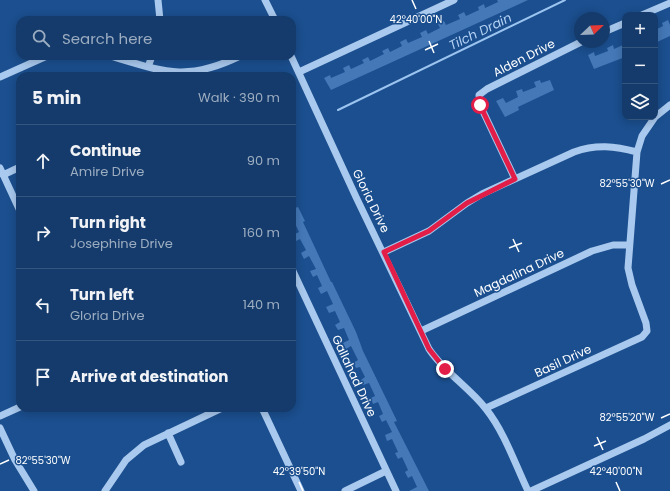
<!DOCTYPE html>
<meta charset="utf-8">
<style>
:root{--surface:#143b6b;--page:#214673;--text:#f1f3f6;--muted:#9dadc1;--line:#33557e}
body{margin:0;font-family:Poppins,sans-serif;background:var(--page);color:var(--text)}
.controls{position:absolute;right:12px;top:12px;display:grid;overflow:hidden;border-radius:8px;box-shadow:0 2px 10px #0003}
.controls button{width:36px;height:36px;display:grid;place-items:center;padding:0;border:0;border-bottom:1px solid var(--line);background:var(--surface);color:var(--text);font:20px sans-serif}
.compass{position:absolute;left:574px;top:12px;width:36px;height:36px;border-radius:50%;background:var(--surface);box-shadow:0 2px 10px #0003;rotate:67deg}
.stop{position:absolute;width:12px;height:12px;margin:-9px;border:3px solid #e11d48;border-radius:50%;background:#fff}
.stop.end{background:#e11d48;border-color:#fff;box-shadow:0 1px 4px #0008}
.list{margin:0;padding:0;list-style:none}
h2{display:flex;justify-content:space-between;align-items:center;height:52px;margin:0;padding:0 16px;font-size:17px}
h2 small{font-size:13px;font-weight:400;color:var(--muted)}
.list li{display:grid;grid-template-columns:26px 1fr auto;gap:12px;align-items:center;box-sizing:border-box;height:72px;padding:0 16px;border-top:1px solid var(--line)}
.list b{display:block;font-size:15px;white-space:nowrap}
.list p{margin:0;font-size:13px;white-space:nowrap;color:var(--muted)}
.list em{font-size:13px;font-style:normal;color:var(--muted)}
.icon{flex:none;width:22px;height:22px;fill:none;stroke:currentColor;stroke-width:2;stroke-linecap:round;stroke-linejoin:round}
.map{position:relative;flex:none;width:670px;height:491px;overflow:hidden}
.search{position:absolute;background:var(--surface);box-shadow:0 2px 10px #0003;left:16px;top:16px;width:280px;height:44px;display:flex;align-items:center;gap:10px;box-sizing:border-box;padding:0 14px;border-radius:12px;color:var(--muted);font-size:15px}
.panel{position:absolute;background:var(--surface);box-shadow:0 2px 10px #0003;left:16px;top:72px;width:280px;height:340px;border-radius:12px}
.map>svg:first-child{display:block}
</style>
<div class="map">
<svg width="670" height="491" viewBox="0 0 670 491">
<rect width="100%" height="100%" fill="#1b4f8f"/>
<g fill="none" stroke-linecap="round" stroke-linejoin="round">
<path stroke="#9cc4f0" stroke-width="2" d="M338 110 565 0"/>
</g>
<path fill="#4478b7" d="M497 0H528L331 90 324 78 330 75 331 78 345 72 343 68 349 65 351 69 364 63 362 60 368 57 370 61 384 54 382 51 388 48 390 52 402 46 400 42 406 39 408 43 422 37 420 33 426 30 428 34 440 28 438 24 444 21 446 25 460 19 458 15 464 12 466 16 479 10 478 7 484 4 485 8 498 2Z
M668 20 670 25V36L655 43V30L663 26 662 23Z
M613 45 614 49 623 45 625 57 594 69 588 55 594 52 595 56 608 51 607 48Z
M540 80 541 83 550 80 554 90 518 107 519 110 505 117 496 101 503 98 506 103 518 97 516 91 522 89 523 92 536 87 534 82Z
M298 207 305 221 303 222 331 282H332L356 332 363 351 397 421 394 422 429 491H409L417 487 412 476 408 478 405 472 408 470 402 457 398 459 395 453 398 452 392 439 387 441 385 435 392 432 386 420 382 422 379 416 383 414 378 402 373 404 371 398 375 396 369 383 363 385 361 380 365 377 360 367 356 368 353 363 358 360 351 346 346 349 343 343 349 340 344 328 338 330 335 325 340 322 335 311 329 313 326 307 333 304 327 291 321 294 318 288 322 286 317 275 313 277 310 271 316 269 309 256 304 259 301 253 306 250 300 239 296 241 293 235 299 232 292 217V209Z"/>
<g fill="none" stroke-linecap="round" stroke-linejoin="round">
<path stroke="#a9c9ee" stroke-width="7" d="M158 0 160 20
M265 0 275 20
M642 15 670 3
M604 32 625 23
M110 56C164 72 187 82 240 56
M291 56 356 197 429 349C444 372 469 387 486 409 505 433 515 464 528 491
M148 67 152 56
M299 72 454 0
M0 77 47 56
M655 117 670 105
M0 168 20 211
M3 175 20 167
M515 179 480 105 479 95 487 89 581 42
M384 252 429 231 467 203 482 194 574 152C596 144 615 146 637 152
M292 269 396 491
M421 331 592 251 613 245H629
M262 408 301 491
M486 408 642 337 647 331 646 323 632 285 628 268 637 152 642 136 655 117
M0 416 20 407
M0 428 15 460 34 491
M168 433 181 462
M105 491 126 460 144 445 222 408
M345 491 386 471
M531 491 644 439 670 425"/>
</g>
<g fill="none" stroke-linecap="round" stroke-linejoin="round">
<path stroke="#e11d48" stroke-width="5" d="M445 369 429 349 384 252 429 231 467 203 515 179 480 105"/>
</g>
<path fill="none" stroke="#fff" stroke-width="1.5" d="M412 0 416 9M429 41 434 53M425 50 438 44M661 184 670 180M513 239 519 252M509 248 522 243M661 418 670 414M597 437 603 450M594 446 606 441M0 464 9 460M299 482 303 491M616 482 620 491"/>
<g text-anchor="middle" stroke-width="3" stroke-linejoin="round" paint-order="stroke">
<g font-size="12" fill="#fff" stroke="#1b4f8f">
<text transform="translate(524 58) rotate(-27)" y="4">Alden Drive</text>
<text transform="translate(371 201) rotate(64)" y="4">Gloria Drive</text>
<text transform="translate(519 273) rotate(-25)" y="4">Magdalina Drive</text>
<text transform="translate(563 361) rotate(-25)" y="4">Basil Drive</text>
<text transform="translate(354 376) rotate(65)" y="4">Gallahad Drive</text>
</g>
<g font-size="13" font-style="italic" fill="#b5d3f5" stroke="#1b4f8f">
<text transform="translate(480 31) rotate(-26)" y="5">Tilch Drain</text>
</g>
</g>
<g font-size="10" text-anchor="middle" fill="#fff" stroke="#1b4f8f" stroke-width="3" stroke-linejoin="round" paint-order="stroke">
<text x="416" y="23">42°40'00"N</text>
<text x="627" y="187">82°55'30"W</text>
<text x="627" y="421">82°55'20"W</text>
<text x="43" y="464">82°55'30"W</text>
<text x="299" y="475">42°39'50"N</text>
<text x="616" y="475">42°40'00"N</text>
</g>
</svg>
<div class="controls">
<button>+</button>
<button>−</button>
<button><svg class="icon" aria-label="layers" viewBox="0 0 24 24"><path d="M12 4l9 5-9 5-9-5zM3 14l9 5 9-5"/></svg></button>
</div>
<svg class="compass" viewBox="-18 -18 36 36"><path d="M0-13l5 13h-10z" fill="#e53935"/><path d="M0 13l5-13h-10z" fill="#9dadc1"/></svg>
<div class="stop" style="left:480px;top:105px"></div>
<div class="stop end" style="left:445px;top:369px"></div>
<div class="search"><svg class="icon" aria-label="search" viewBox="0 0 24 24"><circle cx="10" cy="10" r="6"/><path d="M15 15l6 6"/></svg>Search here</div>
<section class="panel">
<h2>5 min<small>Walk · 390 m</small></h2>
<ul class="list">
<li><svg class="icon" aria-label="ahead" viewBox="0 0 24 24"><path d="M12 20V5M6 11l6-6 6 6"/></svg><div><b>Continue</b><p>Amire Drive</p></div><em>90 m</em></li>
<li><svg class="icon" aria-label="right" viewBox="0 0 24 24"><path d="M7 20v-9h11M14 6l5 5-5 5"/></svg><div><b>Turn right</b><p>Josephine Drive</p></div><em>160 m</em></li>
<li><svg class="icon" aria-label="left" viewBox="0 0 24 24"><path d="M17 20v-9H6M10 6l-5 5 5 5"/></svg><div><b>Turn left</b><p>Gloria Drive</p></div><em>140 m</em></li>
<li><svg class="icon" aria-label="arrive" viewBox="0 0 24 24"><path d="M6 21V4h12l-3 4 3 4H6"/></svg><div><b>Arrive at destination</b></div></li>
</ul>
</section>
</div>
